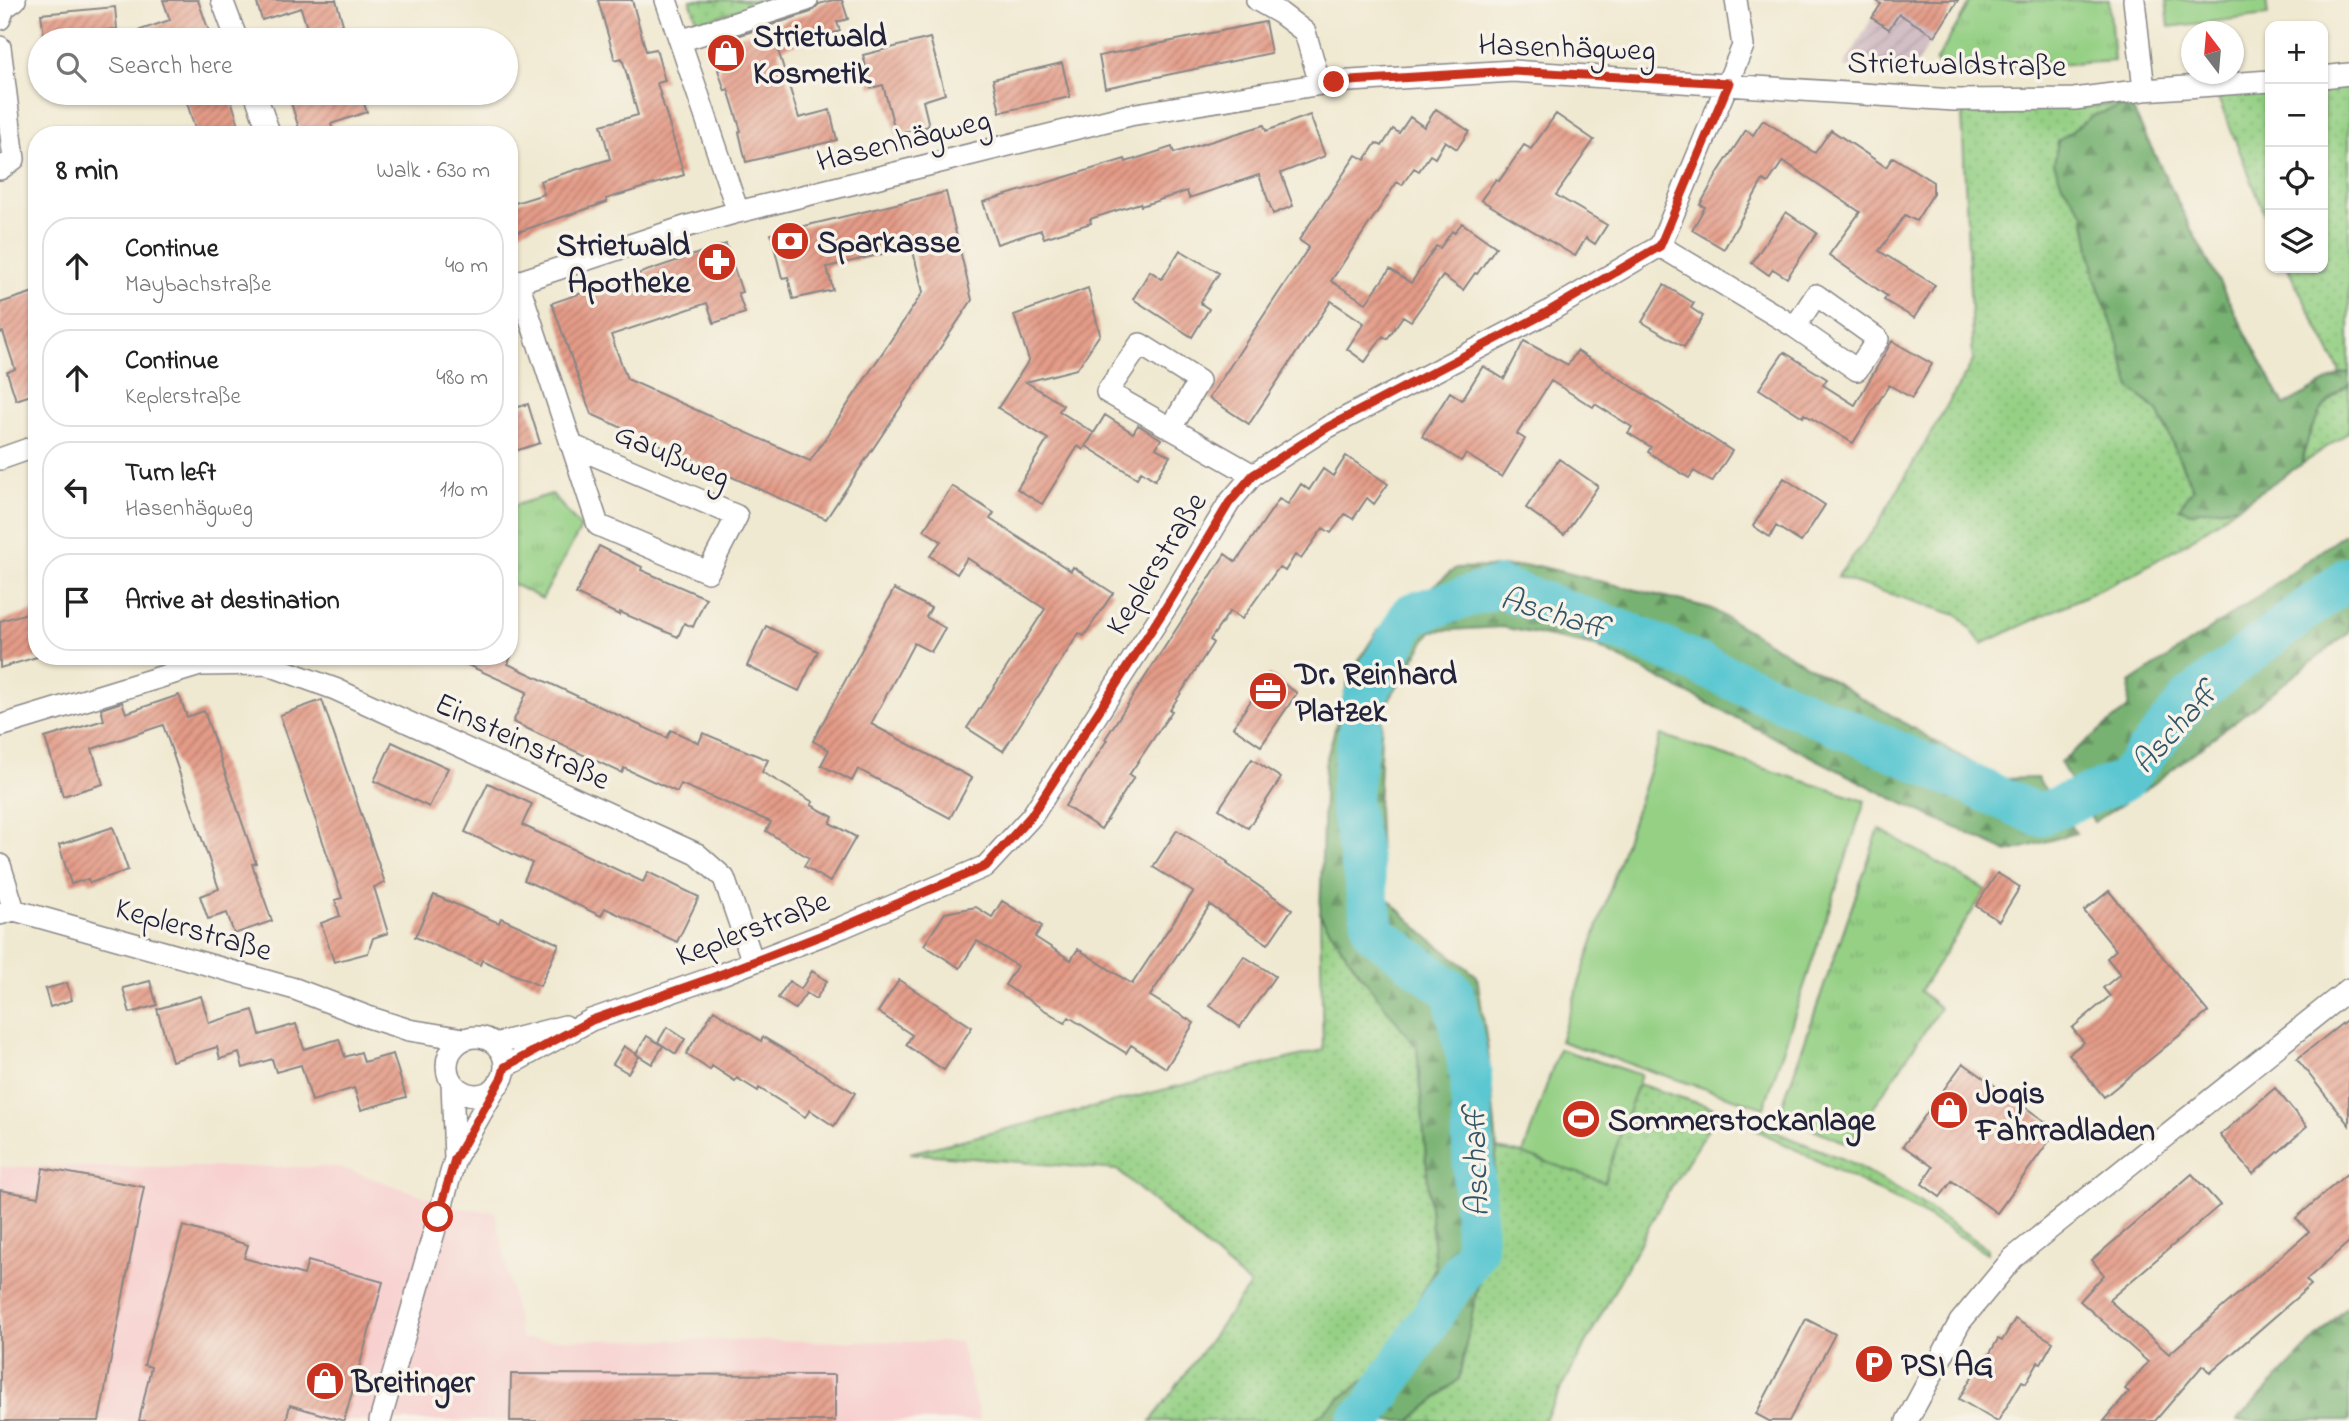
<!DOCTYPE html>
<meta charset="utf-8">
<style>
:root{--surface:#fff;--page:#f2f2f2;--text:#222;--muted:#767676;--line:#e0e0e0}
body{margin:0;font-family:"Indie Flower",sans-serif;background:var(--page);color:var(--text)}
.controls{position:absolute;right:21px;top:21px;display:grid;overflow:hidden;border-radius:14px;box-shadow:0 2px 5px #0004}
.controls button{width:63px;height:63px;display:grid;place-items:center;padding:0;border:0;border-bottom:2px solid var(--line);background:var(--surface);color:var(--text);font:35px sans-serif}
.compass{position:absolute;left:2181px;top:21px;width:63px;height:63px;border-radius:50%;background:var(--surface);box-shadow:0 2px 5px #0004;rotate:344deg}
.stop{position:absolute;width:21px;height:21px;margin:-16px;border:5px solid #c8321e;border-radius:50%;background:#fff}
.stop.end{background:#c8321e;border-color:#fff;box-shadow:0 2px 7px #0008}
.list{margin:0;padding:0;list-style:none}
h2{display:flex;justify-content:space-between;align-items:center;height:91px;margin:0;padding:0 28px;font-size:30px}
h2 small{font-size:23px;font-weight:400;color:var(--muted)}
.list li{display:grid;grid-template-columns:46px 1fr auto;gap:21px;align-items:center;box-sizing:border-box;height:98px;margin:0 14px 14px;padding:0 14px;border:2px solid var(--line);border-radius:28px}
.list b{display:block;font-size:26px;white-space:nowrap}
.list p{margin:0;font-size:23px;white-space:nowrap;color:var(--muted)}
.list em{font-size:23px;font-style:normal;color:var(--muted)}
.icon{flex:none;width:38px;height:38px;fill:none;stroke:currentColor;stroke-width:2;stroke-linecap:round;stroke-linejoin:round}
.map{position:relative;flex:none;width:2349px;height:1421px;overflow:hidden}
.search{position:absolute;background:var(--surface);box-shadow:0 2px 5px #0004;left:28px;top:28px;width:490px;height:77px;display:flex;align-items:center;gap:18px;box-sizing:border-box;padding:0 24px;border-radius:38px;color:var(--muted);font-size:26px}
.panel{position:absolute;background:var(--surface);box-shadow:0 2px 5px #0004;left:28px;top:126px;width:490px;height:539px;border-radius:28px}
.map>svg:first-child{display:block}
</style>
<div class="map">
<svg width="2349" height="1421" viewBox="0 0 2349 1421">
<defs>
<pattern id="industrial-furrows" width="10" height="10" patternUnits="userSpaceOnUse" patternTransform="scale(1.75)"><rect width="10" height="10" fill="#d2bec5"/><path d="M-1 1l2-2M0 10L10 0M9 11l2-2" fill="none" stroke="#b4a3aa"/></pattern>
<pattern id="grass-dots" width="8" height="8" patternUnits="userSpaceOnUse" patternTransform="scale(1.75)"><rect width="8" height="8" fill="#95d085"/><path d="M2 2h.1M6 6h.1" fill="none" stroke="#80b274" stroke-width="1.8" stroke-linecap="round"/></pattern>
<pattern id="forest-firs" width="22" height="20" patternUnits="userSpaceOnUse" patternTransform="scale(1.75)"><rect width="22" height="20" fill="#78b272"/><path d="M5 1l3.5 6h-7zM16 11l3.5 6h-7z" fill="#62905f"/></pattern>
<pattern id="park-tufts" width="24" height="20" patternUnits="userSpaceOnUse" patternTransform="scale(1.75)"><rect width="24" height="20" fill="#95d085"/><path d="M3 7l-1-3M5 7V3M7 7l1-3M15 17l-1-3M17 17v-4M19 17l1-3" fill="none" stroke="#80b274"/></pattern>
<pattern id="building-hatch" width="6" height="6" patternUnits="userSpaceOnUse" patternTransform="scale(1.75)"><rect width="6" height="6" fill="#e49b87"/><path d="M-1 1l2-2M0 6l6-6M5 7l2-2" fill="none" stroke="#b87e70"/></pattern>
</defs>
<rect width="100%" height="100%" fill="#f7f3e8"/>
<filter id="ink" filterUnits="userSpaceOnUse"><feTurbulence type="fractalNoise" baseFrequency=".0143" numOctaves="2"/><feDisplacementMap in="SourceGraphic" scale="14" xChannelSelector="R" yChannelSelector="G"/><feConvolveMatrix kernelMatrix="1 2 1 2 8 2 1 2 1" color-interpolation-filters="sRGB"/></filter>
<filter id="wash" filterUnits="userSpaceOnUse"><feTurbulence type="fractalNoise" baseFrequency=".00686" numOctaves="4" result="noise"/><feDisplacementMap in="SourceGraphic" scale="28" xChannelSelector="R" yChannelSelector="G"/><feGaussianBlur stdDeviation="1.57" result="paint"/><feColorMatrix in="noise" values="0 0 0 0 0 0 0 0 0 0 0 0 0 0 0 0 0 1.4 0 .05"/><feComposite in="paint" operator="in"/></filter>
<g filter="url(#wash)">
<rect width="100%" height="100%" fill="#f0e9d1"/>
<path fill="#f7d0cf" d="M0 1167H338L459 1208 495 1212 521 1339 960 1342 980 1421H0Z"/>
<path fill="url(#industrial-furrows)" d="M1958 0 1912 70 1843 68 1872 18Z"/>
<path fill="url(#grass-dots)" stroke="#5c7960" stroke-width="2" d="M690 0H768L698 23Z
M2349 83V372L2341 374 2288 268H2323V86Z
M2270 90V227L2217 95Z
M2130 104 2094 115 2061 182 2084 214 2095 278 2115 332 2131 389 2158 411 2193 490 2191 512 2238 506 2188 542 2133 574 1982 644 1960 616 1837 577 1876 527 1973 361 1962 113Z
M2349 385V432L2302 464C2307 433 2320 401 2349 385Z
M1320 915 1358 971 1417 1048 1435 1268 1387 1362 1312 1421H1151L1250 1285 1117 1170 910 1153 1323 1050Z
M1638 1084 1723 1111 1850 1162 1916 1200 1987 1248V1253L1920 1212 1719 1111 1661 1204 1544 1421H1410L1459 1379 1481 1269 1497 1149 1523 1154 1604 1182Z"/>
<path fill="url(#forest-firs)" stroke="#4d6a56" stroke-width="2" d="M2130 104 2191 229 2284 405 2341 374 2349 372V385C2320 401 2307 433 2302 464L2238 506 2191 512 2179 508 2193 489 2158 411 2131 389 2115 332 2095 278 2084 214 2061 182 2054 163 2058 141 2094 115Z
M2349 531V633L2152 785 2094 822 2060 762 2128 708 2130 683 2243 607Z
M1538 566 1710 608 1999 779 2037 778 2076 833 2008 852 1896 800 1596 646 1502 627 1431 631 1382 711 1378 809 1381 892 1425 935 1477 976 1488 1051 1497 1149 1481 1269 1459 1379 1410 1421H1312L1387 1362 1435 1268 1417 1048 1358 971 1320 915 1325 765 1350 674 1379 629 1456 568Z
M2349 1304V1421H2237L2238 1419Z"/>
<path fill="url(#park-tufts)" stroke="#5c7960" stroke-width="2" d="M1971 0H2109L2114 61 1949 72 1936 62Z
M552 494 581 528 542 599 509 582V507Z
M1879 829 1986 890 1920 991 1940 1008 1849 1144 1779 1115Z"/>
<path fill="#95d085" stroke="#5c7960" stroke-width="2" d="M2166 0H2266L2268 15 2169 27Z
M1661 735 1865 801 1764 1108 1560 1041Z
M1559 1049 1641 1075 1604 1182 1523 1154Z"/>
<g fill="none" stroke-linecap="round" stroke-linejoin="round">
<path stroke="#5bc7d1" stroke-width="42" d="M1358 1421 1369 1411 1476 1250 1471 1076 1453 992 1374 932 1350 800 1363 701 1411 614 1499 587 1636 636 2039 815 2125 780 2190 698 2349 577"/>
</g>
<g id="blocks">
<path fill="url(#building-hatch)" d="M163 0H198L212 40H120V37L170 20Z
M256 0H336L343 24 337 26 342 40H314L312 34 309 35 301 8 262 20Z
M598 0H632L646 51 656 49 665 81 657 83 684 175 606 199 607 202 509 235V205L544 194 540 181 610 159 601 125 638 115 622 58 615 60Z
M833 0H842L848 19 837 22 840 31 778 50 799 118 830 110 837 140 746 162 739 132 741 131 728 89 725 91 718 70 721 69 713 44 811 12 819 4Z
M1875 0H1958L1935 36 1899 14 1889 29 1872 18 1881 4Z
M115 7 117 29 86 32 87 40H48L47 34 44 35 41 14Z
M1265 22 1271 53 1105 88 1099 56Z
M930 38 945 94 923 101 929 126 896 134 883 85 871 88 863 55Z
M1062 63 1070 97 1000 112 993 79Z
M184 93H229L242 135H197Z
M288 93H360L367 112 331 124 333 130 317 135H301Z
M1436 109 1469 131 1457 149 1445 141 1435 158 1430 155 1419 171 1414 168 1402 185 1397 182 1331 281 1366 303 1390 269 1411 283 1436 246 1440 248 1452 231 1454 233 1462 223 1496 247 1477 274 1475 273 1463 290 1443 276 1411 321 1403 316 1387 339 1383 336 1365 362 1347 349 1364 323 1331 301 1249 424 1209 398 1309 247 1299 240 1356 155 1365 160 1376 143 1382 146 1393 129 1399 133 1410 117 1424 127Z
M1556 114 1594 140 1556 195 1607 225 1595 244 1586 238 1575 256 1481 200 1496 179 1499 181 1524 145 1531 149Z
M1310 115 1325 156 1281 173 1293 206 1273 214 1259 175 1189 198 1187 191 1141 206 1140 203 1090 219 1091 223 1044 238 1041 230 997 244 983 202 1125 159 1126 162 1172 147 1174 153 1264 125 1266 131Z
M1763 120 1815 153 1831 130 1886 167 1893 157 1933 182V194L1916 221 1905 215 1879 251 1935 285 1914 318 1884 300 1887 296 1829 255 1860 212 1783 161 1768 183 1763 180 1724 249 1692 230 1705 207 1700 205 1719 171 1746 130 1753 135Z
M946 192 972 300 826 519 591 414 552 303 726 244 742 292 738 293 745 313 714 323 707 303 611 335 627 379 810 461 923 292 912 247 827 267 833 290 793 299 788 277 782 278 771 234Z
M1786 212 1817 233 1787 278 1773 269 1769 275 1752 263Z
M1180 250 1219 273 1200 303 1209 309 1192 337 1133 299 1150 271 1162 279Z
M1664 285 1694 303 1691 308 1703 316 1684 347 1642 322Z
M1088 288 1100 334 1077 369 1026 382 1063 405 1059 411 1094 433 1083 450 1078 446 1042 504 1017 489 1048 439 998 408 1029 360 1014 315Z
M37 291V393L16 400 7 372 15 369 3 332 0 333V303Z
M1524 341 1568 365 1577 351 1732 451 1712 482 1694 471 1689 478 1648 452 1651 447 1628 433 1632 427 1595 404 1593 407 1551 381 1517 434 1525 439 1502 477 1466 454 1461 461 1422 436 1450 392 1462 400 1483 366 1504 379Z
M1892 341 1932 364 1912 398 1889 385 1853 443 1804 414 1803 417 1759 389 1784 352 1827 379 1823 385 1855 405Z
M528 404 540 443 509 453V410Z
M1105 415 1133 433 1138 425 1161 439 1156 448 1170 456 1155 480 1141 471 1137 478 1086 446Z
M1346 456 1388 484 1374 504 1367 498 1353 519 1345 514 1331 533 1323 528 1301 559 1295 555 1285 571 1279 567 1242 619 1230 611 1210 640 1213 643 1170 710 1172 711 1129 775 1134 777 1101 829 1065 806 1107 740 1105 739 1225 554 1236 562 1279 499 1288 504 1301 484 1309 490 1323 469 1333 476Z
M1559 459 1598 486 1564 535 1526 508Z
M1784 478 1825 505 1801 542 1776 526 1770 537 1753 526Z
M952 486 994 513 990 519 1071 571 1073 567 1113 593 1084 636 1079 633 1003 751 967 728 1045 609 967 558 957 574 930 556 941 541 924 530Z
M599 546 642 567 641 570 706 598 693 627 684 623 678 637 620 612 619 615 576 594Z
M894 589 931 608 926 617 945 628 931 652 914 643 871 724 972 778 950 818 858 769 852 781 821 765 829 750 813 741Z
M37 610V657L0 668V621Z
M766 626 818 651 799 691 747 666Z
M448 656H511L508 664 667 738 671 730 699 743 703 733 768 760 762 772 813 802 811 805 833 817 830 823 856 837 830 882 804 866 809 858 766 831 771 822 681 784 677 792 624 768 622 773 513 722 527 692Z
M1269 674 1297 693 1261 746 1233 727Z
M179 695 187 717 204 711 256 863 252 864 272 921 234 934 227 913 208 919 200 896 219 889 163 725 92 749 103 784 63 796 45 738 104 720 101 709 122 702 126 713Z
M322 700 385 883 374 887 388 933 373 938 368 953 334 962 321 923 340 916 335 900 342 898 280 715Z
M392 742 448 768 429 807 374 781Z
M1252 759 1281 778 1248 828 1219 809Z
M488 783 532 804 522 825 643 882 648 872 699 897 677 942 605 908 601 916 524 880 532 863 465 832Z
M113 827 128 870 90 883 88 879 71 884 59 845Z
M1177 830 1228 862 1227 864 1292 909 1268 944 1210 905 1150 996 1194 1023 1166 1068 1131 1045 1126 1053 1069 1017 1065 1023 1005 985 1017 966 977 941 960 968 924 945 945 913 976 907 992 917 1002 901 1042 926 1035 937 1071 960 1078 949 1132 984 1193 892 1153 867Z
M1997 873 2020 887 1999 921 1976 906Z
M2109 891 2208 1012 2104 1097 2069 1054 2084 1042 2072 1028 2110 996 2103 988 2120 974 2107 958 2116 950 2084 911Z
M434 895 499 923 501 918 559 944 540 986 482 960 480 965 415 937Z
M1244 956 1275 976 1240 1027 1210 1006Z
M812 971 827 981 816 999 806 993 795 1009 778 998 789 981 801 989Z
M899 980 972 1027 944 1070 906 1045 912 1035 878 1012Z
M150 981 157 1005 130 1013 123 988Z
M67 983 72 1000 50 1007 45 989Z
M201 996 209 1023 253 1010 260 1035 296 1024 304 1049 339 1039 345 1057 361 1052 364 1062 393 1054 406 1097 361 1110 354 1088 312 1101 301 1065 276 1072 272 1059 243 1068 239 1053 220 1059 217 1047 172 1061 157 1009Z
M714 1010 761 1041 763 1037 855 1093 834 1126 810 1110 805 1117 759 1088 758 1091 737 1078 735 1081 712 1066 710 1070 686 1054Z
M2349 1018V1125L2297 1059Z
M667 1027 685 1039 676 1054 658 1042Z
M647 1036 663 1046 652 1064 636 1054Z
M624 1046 639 1056 628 1073 613 1064Z
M1963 1063 2057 1130 1997 1213 1952 1181 1940 1197 1922 1184 1933 1167 1903 1146Z
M2275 1088 2307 1127 2253 1174 2220 1135Z
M43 1168 144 1187 99 1421H0V1190L38 1197Z
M2349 1172V1242L2306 1280 2311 1285 2210 1373 2203 1365 2155 1421H2104L2129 1392 2125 1389 2148 1362 2080 1301 2104 1275 2092 1260 2192 1174 2220 1205 2109 1300 2169 1354 2309 1232 2296 1218Z
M183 1226 248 1245 244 1258 304 1275 308 1261 383 1282 344 1421 290 1405 286 1421H139L151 1367 144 1365Z
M1806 1319 1835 1334 1789 1421H1769L1756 1414Z
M2015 1319 2053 1342 2041 1363 2038 1362 2026 1383 2022 1381 1998 1421H1996L1959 1399 1983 1358 1986 1360 1998 1339 2002 1341Z
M511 1374 835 1375V1421H510Z"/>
</g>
</g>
<g filter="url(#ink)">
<use href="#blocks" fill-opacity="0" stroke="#898686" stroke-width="2"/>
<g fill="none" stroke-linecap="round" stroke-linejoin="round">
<g stroke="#898686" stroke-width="24">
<path id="minor" d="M222 0 237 40
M666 0 738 212
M1257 0 1280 13 1305 32 1320 84
M2134 0 2144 90
M0 19 4 8 15 0
M680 41 807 0
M0 47 14 159 0 169
M2323 77 2349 74
M255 93 270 135
M1660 246 1795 327
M518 282 598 525 708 572 737 516 571 445
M509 285 688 226 738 212 1130 115 1334 82 1513 71 1954 100 2074 99 2144 90 2270 81
M1816 295 1878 339 1857 370 1795 327Z
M1171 428 1199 381 1140 344 1107 392 1253 475
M0 459 37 446
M0 726 200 665 266 664 335 689 697 854 724 878 753 962
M0 865 14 910
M0 914 14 910 295 989 368 1017 409 1030 464 1039
M447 1066a29 29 0 1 1 58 0a29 29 0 1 1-58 0Z
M495 1044 565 1026
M505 1067 591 1020 709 979 843 927 986 866 1032 816 1170 601 1229 503 1253 475 1328 427 1546 313 1660 246 1743 46 1736 0
M452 1082 455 1159
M380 1421 455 1159 497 1085
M1907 1421 1960 1322 2013 1258 2349 989"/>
</g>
<use href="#minor" stroke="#fff" stroke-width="21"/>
</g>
</g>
<g fill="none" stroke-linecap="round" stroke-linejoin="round" filter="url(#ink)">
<path stroke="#c8321e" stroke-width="9" d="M438 1217 455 1159 502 1077 505 1067 592 1020 709 979 843 927 986 866 1031 816 1170 601 1229 503 1253 475 1328 427 1546 313 1660 246 1729 83 1513 71 1334 82"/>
</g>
<defs>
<g id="shop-disc" transform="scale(2.0125)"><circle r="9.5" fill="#c8321e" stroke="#f7f3e8"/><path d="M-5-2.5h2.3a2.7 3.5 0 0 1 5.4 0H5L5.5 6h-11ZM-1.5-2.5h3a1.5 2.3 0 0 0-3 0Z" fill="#fff"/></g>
<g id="bank-disc" transform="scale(2.0125)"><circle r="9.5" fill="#c8321e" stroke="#f7f3e8"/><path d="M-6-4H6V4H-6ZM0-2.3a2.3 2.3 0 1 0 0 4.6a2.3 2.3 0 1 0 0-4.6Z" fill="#fff"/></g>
<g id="pharmacy-disc" transform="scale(2.0125)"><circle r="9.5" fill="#c8321e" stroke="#f7f3e8"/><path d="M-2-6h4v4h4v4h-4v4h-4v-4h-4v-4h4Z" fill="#fff"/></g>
<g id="office-disc" transform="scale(2.0125)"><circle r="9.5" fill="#c8321e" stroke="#f7f3e8"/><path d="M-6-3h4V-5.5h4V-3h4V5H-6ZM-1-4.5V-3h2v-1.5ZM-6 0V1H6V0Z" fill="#fff"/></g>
<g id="stadium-disc" transform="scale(2.0125)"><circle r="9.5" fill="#c8321e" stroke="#f7f3e8"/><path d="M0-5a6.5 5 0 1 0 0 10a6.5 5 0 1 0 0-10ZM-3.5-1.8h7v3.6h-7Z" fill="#fff"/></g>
<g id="parking-disc" transform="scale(2.0125)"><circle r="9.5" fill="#c8321e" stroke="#f7f3e8"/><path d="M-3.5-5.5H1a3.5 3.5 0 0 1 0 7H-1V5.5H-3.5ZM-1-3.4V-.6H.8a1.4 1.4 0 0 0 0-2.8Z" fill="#fff"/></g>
</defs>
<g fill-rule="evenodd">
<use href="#shop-disc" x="726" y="53"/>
<use href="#bank-disc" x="790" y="241"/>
<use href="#pharmacy-disc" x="717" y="262"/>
<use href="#office-disc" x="1268" y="691"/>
<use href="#shop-disc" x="1949" y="1110"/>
<use href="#stadium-disc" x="1581" y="1119"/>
<use href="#parking-disc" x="1874" y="1364"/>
<use href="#shop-disc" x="325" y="1381"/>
</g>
<g text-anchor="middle" stroke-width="7" stroke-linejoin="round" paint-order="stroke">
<g font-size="32" font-weight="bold" fill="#22223b" stroke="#f7f3e8" text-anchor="start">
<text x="753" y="46">Strietwald<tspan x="753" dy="37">Kosmetik</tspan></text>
<text x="817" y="252">Sparkasse</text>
<text x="690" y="255" text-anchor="end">Strietwald<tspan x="690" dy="37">Apotheke</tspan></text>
<text x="1295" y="684">Dr. Reinhard<tspan x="1295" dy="37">Platzek</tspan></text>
<text x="1976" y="1103">Jogis<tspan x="1976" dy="37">Fahrradladen</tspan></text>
<text x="1608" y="1130">Sommerstockanlage</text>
<text x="1901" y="1375">PSI AG</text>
<text x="352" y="1392">Breitinger</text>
</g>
<g font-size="32" fill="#22223b" stroke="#f7f3e8">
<text transform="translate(1567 46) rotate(2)" y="11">Hasenhägweg</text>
<text transform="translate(1957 63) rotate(1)" y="11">Strietwaldstraße</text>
<text transform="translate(903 139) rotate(-14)" y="11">Hasenhägweg</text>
<text transform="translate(673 454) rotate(23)" y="11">Gaußweg</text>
<text transform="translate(1155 563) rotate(-58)" y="11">Keplerstraße</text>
<text transform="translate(523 740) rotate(25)" y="11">Einsteinstraße</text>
<text transform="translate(752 927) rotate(-21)" y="11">Keplerstraße</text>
<text transform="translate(194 928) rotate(16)" y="11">Keplerstraße</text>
</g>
<g font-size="33" font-style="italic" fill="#335468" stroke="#f7f3e8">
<text transform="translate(1554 611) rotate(17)" y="12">Aschaff</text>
<text transform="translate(2173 727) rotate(-48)" y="12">Aschaff</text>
<text transform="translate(1474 1163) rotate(-92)" y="12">Aschaff</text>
</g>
</g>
</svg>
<div class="controls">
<button>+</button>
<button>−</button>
<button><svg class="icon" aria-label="locate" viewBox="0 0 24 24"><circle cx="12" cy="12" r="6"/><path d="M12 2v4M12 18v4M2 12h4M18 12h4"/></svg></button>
<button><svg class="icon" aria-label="layers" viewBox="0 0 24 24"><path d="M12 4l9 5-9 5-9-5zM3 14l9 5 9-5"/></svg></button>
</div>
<svg class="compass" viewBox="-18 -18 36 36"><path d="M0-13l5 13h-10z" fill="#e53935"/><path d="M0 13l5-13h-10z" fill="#767676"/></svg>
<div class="stop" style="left:438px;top:1217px"></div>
<div class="stop end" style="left:1334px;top:82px"></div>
<div class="search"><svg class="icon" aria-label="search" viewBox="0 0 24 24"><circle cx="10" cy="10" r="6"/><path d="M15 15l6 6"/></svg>Search here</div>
<section class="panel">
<h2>8 min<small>Walk · 630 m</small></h2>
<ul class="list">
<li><svg class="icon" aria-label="ahead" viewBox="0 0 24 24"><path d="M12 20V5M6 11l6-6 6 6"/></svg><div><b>Continue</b><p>Maybachstraße</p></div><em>40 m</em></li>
<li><svg class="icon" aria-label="ahead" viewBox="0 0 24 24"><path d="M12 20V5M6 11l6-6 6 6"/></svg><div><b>Continue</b><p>Keplerstraße</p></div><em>480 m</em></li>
<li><svg class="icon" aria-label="left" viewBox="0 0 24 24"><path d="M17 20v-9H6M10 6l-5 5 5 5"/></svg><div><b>Turn left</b><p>Hasenhägweg</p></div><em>110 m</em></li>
<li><svg class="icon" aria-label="arrive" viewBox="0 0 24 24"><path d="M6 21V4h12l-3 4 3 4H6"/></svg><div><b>Arrive at destination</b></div></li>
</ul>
</section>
</div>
